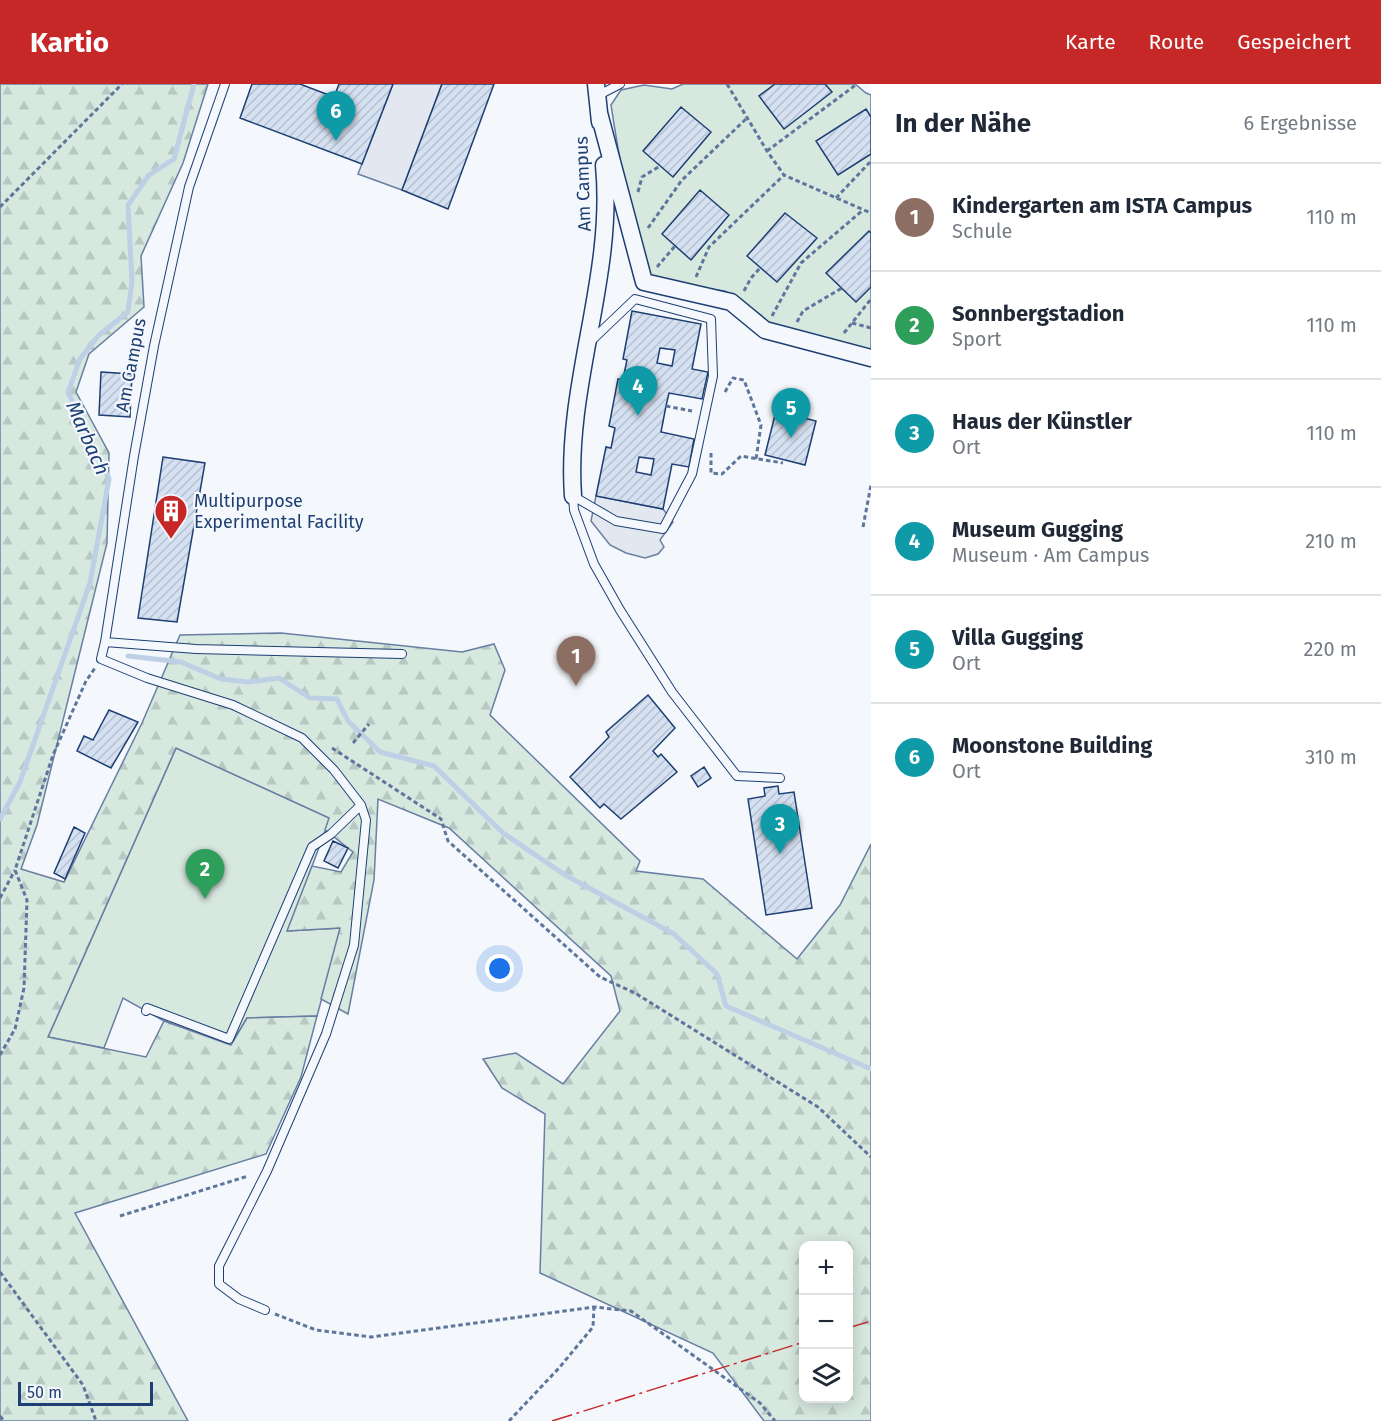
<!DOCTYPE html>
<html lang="de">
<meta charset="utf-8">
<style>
:root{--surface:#fff;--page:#f2f2f3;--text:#1f2937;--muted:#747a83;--line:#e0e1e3;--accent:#c62828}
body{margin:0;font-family:"Fira Sans",sans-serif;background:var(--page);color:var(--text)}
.controls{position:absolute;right:18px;bottom:18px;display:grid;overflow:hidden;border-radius:12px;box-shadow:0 3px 15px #0003}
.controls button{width:54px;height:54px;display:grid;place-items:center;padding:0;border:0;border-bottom:2px solid var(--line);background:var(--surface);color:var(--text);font:30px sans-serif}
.scale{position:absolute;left:18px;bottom:15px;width:135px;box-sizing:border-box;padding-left:6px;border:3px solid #1d3f73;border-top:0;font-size:16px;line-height:21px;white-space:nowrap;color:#1d3f73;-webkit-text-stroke:4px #f4f7fb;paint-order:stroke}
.you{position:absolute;left:500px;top:885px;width:21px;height:21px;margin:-15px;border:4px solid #fff;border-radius:50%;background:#1a73e8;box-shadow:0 0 0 9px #1a73e833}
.badge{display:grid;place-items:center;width:39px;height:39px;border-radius:50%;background:var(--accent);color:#fff;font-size:20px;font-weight:700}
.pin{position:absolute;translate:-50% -50px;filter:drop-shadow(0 2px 3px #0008)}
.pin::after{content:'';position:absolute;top:32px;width:21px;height:18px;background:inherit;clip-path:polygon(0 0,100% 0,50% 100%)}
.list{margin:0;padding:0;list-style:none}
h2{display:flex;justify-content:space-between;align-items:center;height:78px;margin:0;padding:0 24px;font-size:26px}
h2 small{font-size:20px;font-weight:400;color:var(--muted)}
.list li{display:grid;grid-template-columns:39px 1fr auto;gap:18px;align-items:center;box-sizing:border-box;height:108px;padding:0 24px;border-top:2px solid var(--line)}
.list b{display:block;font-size:22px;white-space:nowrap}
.list p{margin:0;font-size:20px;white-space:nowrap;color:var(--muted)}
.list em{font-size:20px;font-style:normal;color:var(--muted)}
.icon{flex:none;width:33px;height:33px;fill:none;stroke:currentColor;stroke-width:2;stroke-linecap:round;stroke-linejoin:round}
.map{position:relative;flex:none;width:871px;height:1337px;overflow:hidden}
header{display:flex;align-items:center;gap:36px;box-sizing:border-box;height:84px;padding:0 30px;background:var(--accent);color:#fff}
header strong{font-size:28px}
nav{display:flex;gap:33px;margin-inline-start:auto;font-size:21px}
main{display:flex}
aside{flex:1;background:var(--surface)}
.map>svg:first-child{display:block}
</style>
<header>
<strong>Kartio</strong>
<nav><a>Karte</a><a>Route</a><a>Gespeichert</a></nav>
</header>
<main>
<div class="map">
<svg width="871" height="1337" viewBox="0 0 871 1337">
<defs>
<pattern id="forest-firs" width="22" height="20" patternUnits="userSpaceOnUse" patternTransform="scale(1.5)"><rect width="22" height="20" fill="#d7e8df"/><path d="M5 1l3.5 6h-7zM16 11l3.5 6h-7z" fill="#b8c8c3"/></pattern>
<pattern id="building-hatch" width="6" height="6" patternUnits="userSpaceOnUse" patternTransform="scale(1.5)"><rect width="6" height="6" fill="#d5e0f0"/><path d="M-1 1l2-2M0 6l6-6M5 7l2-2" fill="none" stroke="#b6c1d1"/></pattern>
</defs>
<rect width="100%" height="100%" fill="#f4f7fb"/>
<path fill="#d7e8df" stroke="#687fa3" stroke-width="1.5" d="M683 0H855L866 9 871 11V267L766 240 725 207 670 200 651 191C629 138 620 78 611 21L621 6 644 1 672 5Z
M176 664 330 734 288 847 341 844 317 932 247 934 231 961 164 937 123 914 104 964 48 953Z"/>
<path fill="url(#forest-firs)" stroke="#687fa3" stroke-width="1.5" fill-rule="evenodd" d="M0 0H208L183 79 141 172 144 223 89 270 76 308 109 369 107 459 37 741 21 785 64 798 142 639 180 551 281 549 462 568 494 560 505 586 490 631 640 777 636 787 703 795 797 875 840 821 871 760V1337H764L713 1269 540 1189 545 1030 502 1004 483 975 516 969 563 1000 620 927 611 892 449 744 378 715 374 796 348 930 321 915 340 844 287 847 312 782 341 788 353 768 325 746 329 734 176 664 48 953 146 973 164 937 231 961 247 934 317 932 301 993 266 1070 75 1129 188 1337H0ZM804 1162H848V1314H804Z"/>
<path fill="#e3e8f0" stroke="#687fa3" stroke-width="1.5" d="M393 0H442L402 106 358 90Z
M596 412 663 425 673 438 660 456 664 463 658 470 645 474 626 469 610 461 591 437Z"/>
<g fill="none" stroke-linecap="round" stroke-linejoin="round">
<path stroke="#bed0e5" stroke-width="5" d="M128 572 181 578 221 595 248 598 279 594 310 614 337 615 348 637 380 668 434 682 503 749 565 791 674 850 717 890 726 922 871 985
M0 735 20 698 90 499 109 395 68 308 80 275 98 252 128 228 132 197 128 121 149 91 174 75 194 0"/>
</g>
<path fill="url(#building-hatch)" stroke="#1d3f73" stroke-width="1.5" fill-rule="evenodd" d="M252 0H300L334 13 339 0H393L362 80 240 34Z
M442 0H494L448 125 402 106Z
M775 0H825L832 8 784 45 759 12Z
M681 23 711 48 673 93 643 67Z
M866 25 871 33V70L838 91 816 57Z
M700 106 729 131 691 176 662 150Z
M785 129 817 154 777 198 747 172Z
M869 147 871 149V203L856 218 826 189Z
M632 227 701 240 692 285 708 288 702 315 669 309 666 322 661 348 694 355 689 383 672 380 663 425 596 412 606 363 611 364 615 344 609 342 618 295H623L627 276 623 275ZM660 264 675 266 672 282 657 279ZM639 373 654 375 651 391 636 388Z
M101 288 132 290 130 333 99 331Z
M776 327 816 337 805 381 765 371Z
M163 373 205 379 177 538 138 534Z
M648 611 675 644 653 667 658 673 661 670 677 688 621 735 604 720 600 724 570 693 609 653 606 648Z
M109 626 138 638 111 684 77 667 84 652 93 656Z
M704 683 711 694 698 703 691 692Z
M778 702 779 710 794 708 812 824 766 831 748 715 765 712 764 704Z
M74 743 85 749 65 795 54 789Z
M333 757 348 764 338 784 324 777Z"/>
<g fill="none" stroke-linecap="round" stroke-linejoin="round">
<g stroke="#1d3f73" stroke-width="10">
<path id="lane" d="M225 0 189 103 154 262 134 372 105 558 101 575 147 594 233 621 302 654 334 686 361 721 366 736 354 861 326 950 267 1087 219 1182V1200L239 1215 265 1226
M597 12 620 0
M573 412 616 437 663 445 692 390 713 292 711 235 635 215 589 259
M573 412 574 426 594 480 620 526 672 608 737 692 780 694
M105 558 196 565 402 570
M146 927 147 924 229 955 312 763 331 750 361 721"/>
</g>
<g stroke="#1d3f73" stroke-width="19">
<path id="street" d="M596 0 600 38
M599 29 644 198 731 218 765 246 871 274
M573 412C565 300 615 193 604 81"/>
</g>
<path stroke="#5e769c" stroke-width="3" stroke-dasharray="4.5 3" stroke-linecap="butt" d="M727 0 767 67 784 91 871 129
M767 67 857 0
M638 108 642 93 660 82
M836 114 871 77
M0 123 122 0
M648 144 682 96 747 34
M657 183 675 162
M696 193 709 163 784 91
M744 207 751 194 760 184
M772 232 801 179 863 126
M797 238 803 227 842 204
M852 239 871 244
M844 249 871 215
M725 308 733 294 744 296 761 341 756 375
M666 322 692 327
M711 369V389L722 390 741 372 783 379
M863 443 871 401
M353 659 369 640
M332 664 441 735 448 757 600 893 635 909 818 1023 871 1073
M0 814 15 786
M0 971 15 945 24 904 27 816 15 786 53 671 86 597 95 584
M120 1132 248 1092
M0 1188 83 1301 96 1337
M275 1230 316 1246 371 1253 594 1223 631 1227 760 1319 775 1337
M0 1332 4 1337
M509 1337 559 1284 593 1243 594 1223"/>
<use href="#lane" stroke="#f4f7fb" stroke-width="8"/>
<use href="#street" stroke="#f4f7fb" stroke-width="16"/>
<path stroke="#c62828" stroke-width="1.5" stroke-dasharray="21 4.5 3 4.5" stroke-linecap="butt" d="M848 1244 871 1237
M552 1337 804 1258"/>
</g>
<defs>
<g id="building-pin" transform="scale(1.725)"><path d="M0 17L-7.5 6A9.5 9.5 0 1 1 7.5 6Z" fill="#c62828" stroke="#f4f7fb"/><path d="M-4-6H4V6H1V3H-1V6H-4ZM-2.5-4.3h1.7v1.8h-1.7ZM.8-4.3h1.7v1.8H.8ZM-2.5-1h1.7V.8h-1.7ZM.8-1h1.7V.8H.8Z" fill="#fff"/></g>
</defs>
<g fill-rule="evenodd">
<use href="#building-pin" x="171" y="427"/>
</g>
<g text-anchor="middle" stroke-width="4.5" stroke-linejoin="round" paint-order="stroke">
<g font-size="18" fill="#1d3f73" stroke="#f4f7fb">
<text transform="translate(583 100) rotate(-92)" y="6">Am Campus</text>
<text transform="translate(131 281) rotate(-79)" y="6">Am Campus</text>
</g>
<g font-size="18" fill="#1d3f73" stroke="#f4f7fb" text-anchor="start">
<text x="194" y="423">Multipurpose<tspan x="194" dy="21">Experimental Facility</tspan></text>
</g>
<g font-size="20" font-style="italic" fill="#1d3f73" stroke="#f4f7fb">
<text transform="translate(88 354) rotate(66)" y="7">Marbach</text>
</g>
</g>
</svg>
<div class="controls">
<button>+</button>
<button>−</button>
<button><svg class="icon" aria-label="layers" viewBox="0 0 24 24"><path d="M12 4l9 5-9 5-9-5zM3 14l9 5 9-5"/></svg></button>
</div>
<div class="scale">50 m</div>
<div class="you"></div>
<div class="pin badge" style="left:576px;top:602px;background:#8d6e63">1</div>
<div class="pin badge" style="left:205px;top:815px;background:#2e9e5b">2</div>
<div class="pin badge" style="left:780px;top:770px;background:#0f9aa8">3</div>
<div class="pin badge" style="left:638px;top:332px;background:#0f9aa8">4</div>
<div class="pin badge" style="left:791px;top:354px;background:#0f9aa8">5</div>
<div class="pin badge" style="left:336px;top:57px;background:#0f9aa8">6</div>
</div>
<aside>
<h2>In der Nähe<small>6 Ergebnisse</small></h2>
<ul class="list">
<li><span class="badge" style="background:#8d6e63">1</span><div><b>Kindergarten am ISTA Campus</b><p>Schule</p></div><em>110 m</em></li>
<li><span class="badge" style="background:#2e9e5b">2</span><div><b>Sonnbergstadion</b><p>Sport</p></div><em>110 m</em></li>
<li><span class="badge" style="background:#0f9aa8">3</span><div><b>Haus der Künstler</b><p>Ort</p></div><em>110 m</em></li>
<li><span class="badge" style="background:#0f9aa8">4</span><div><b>Museum Gugging</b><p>Museum · Am Campus</p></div><em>210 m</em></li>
<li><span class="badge" style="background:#0f9aa8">5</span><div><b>Villa Gugging</b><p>Ort</p></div><em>220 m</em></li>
<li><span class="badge" style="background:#0f9aa8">6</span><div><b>Moonstone Building</b><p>Ort</p></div><em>310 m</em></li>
</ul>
</aside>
</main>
